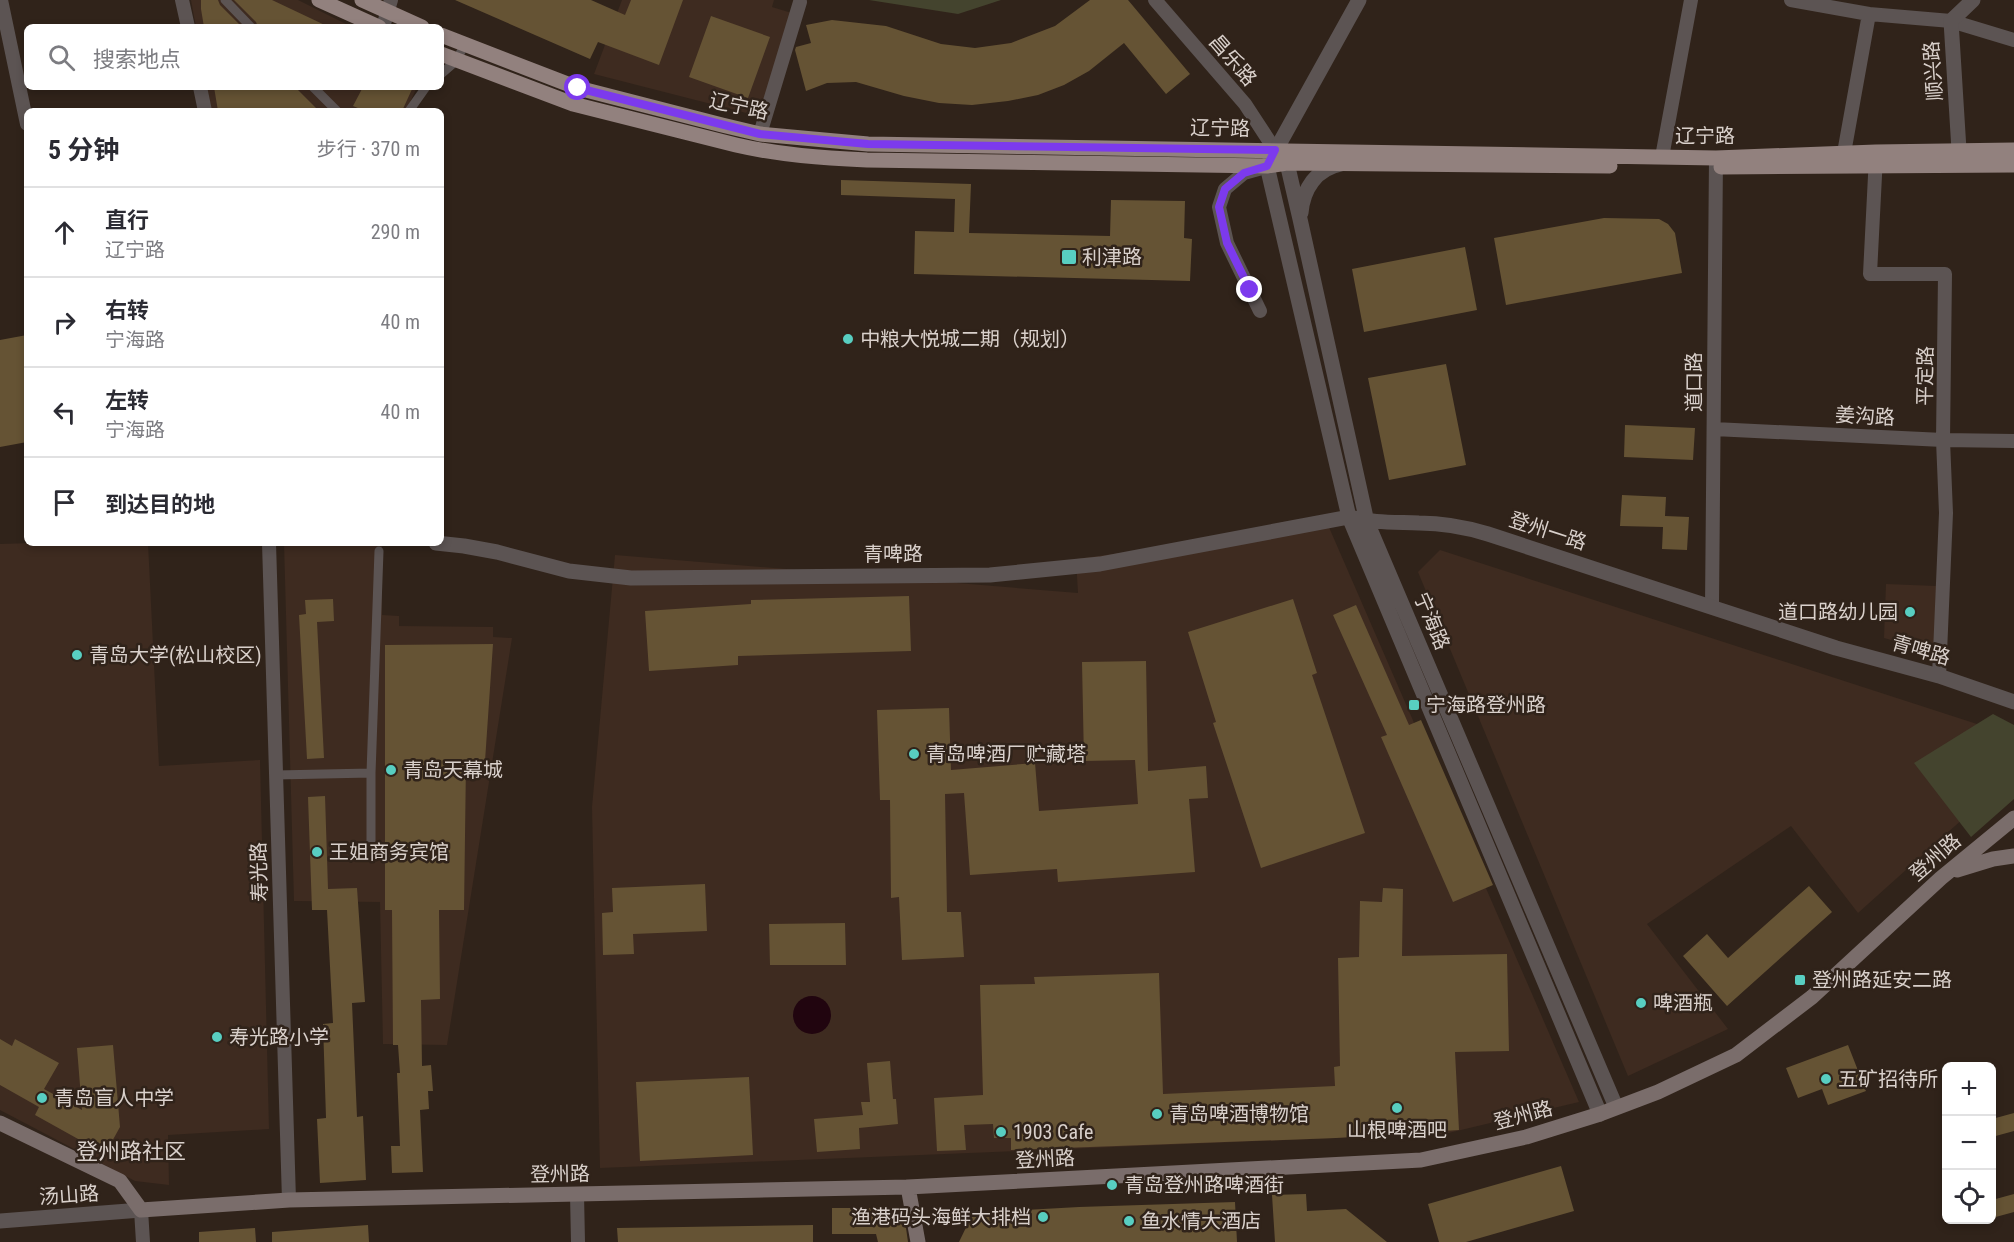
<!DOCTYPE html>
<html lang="zh">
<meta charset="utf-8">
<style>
:root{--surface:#fff;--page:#f2f2f3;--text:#2b2b33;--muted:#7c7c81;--line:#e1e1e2}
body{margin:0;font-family:"Roboto Condensed","Noto Sans SC",sans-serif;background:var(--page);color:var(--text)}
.controls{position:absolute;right:18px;bottom:18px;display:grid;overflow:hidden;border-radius:9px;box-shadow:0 3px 9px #0003}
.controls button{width:54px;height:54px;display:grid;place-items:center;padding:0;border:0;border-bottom:2px solid var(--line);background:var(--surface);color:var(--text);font:30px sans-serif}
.stop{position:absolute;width:18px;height:18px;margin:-14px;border:4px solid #7c3aed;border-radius:50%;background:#fff}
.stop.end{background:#7c3aed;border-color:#fff;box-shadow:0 2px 6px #0008}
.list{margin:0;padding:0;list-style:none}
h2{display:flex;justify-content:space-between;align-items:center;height:78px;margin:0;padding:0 24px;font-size:26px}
h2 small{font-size:20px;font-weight:400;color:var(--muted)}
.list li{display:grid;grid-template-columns:39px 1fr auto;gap:18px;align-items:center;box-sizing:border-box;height:90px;padding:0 24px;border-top:2px solid var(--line)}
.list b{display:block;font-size:22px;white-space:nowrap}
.list p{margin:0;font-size:20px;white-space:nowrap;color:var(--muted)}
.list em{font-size:20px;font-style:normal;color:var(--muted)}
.icon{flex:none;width:33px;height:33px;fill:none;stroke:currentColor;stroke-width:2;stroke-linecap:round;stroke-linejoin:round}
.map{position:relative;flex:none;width:2014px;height:1242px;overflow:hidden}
.search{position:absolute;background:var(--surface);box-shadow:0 3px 9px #0003;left:24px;top:24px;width:420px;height:66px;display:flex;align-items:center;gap:15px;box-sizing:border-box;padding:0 21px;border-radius:9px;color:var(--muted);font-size:22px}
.panel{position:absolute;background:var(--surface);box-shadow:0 3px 9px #0003;left:24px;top:108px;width:420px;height:438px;border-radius:9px}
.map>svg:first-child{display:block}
</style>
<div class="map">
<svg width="2014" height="1242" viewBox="0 0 2014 1242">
<rect width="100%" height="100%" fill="#30231a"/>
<path fill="#3e2b20" d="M191 0H298L352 27H196Z
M622 0H774L772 7 795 14 758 116 594 74Z
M207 87H417L406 111H212Z
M1328 525 1579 1102 1440 1135 1336 1138 600 1168 592 807 615 555 1078 593 1076 559Z
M33 543H148L159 766 260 760 269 1129 168 1135 169 1185 135 1181 0 1110V544Z
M284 543H382V615L399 616V626L493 627V637L512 638 447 1045 383 1044 380 902 294 901Z
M1440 550 2014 736V773L1858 913 1791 826 1647 924 1728 1029 1628 1076 1418 572Z
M1886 584 1936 586 1935 637 1933 645 1924 649 1884 638Z"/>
<path fill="#44442e" d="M869 0H1001L958 14Z
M1993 714 2014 725V799L1971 837 1914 763Z"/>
<path fill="#21050f" d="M793 1015a19 19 0 1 1 38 0a19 19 0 1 1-38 0Z"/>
<path fill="#655334" d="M201 0H218L220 5 242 27H204L201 9Z
M234 0H272L329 27H258L256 22Z
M455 0H591L625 15 631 0H683L659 65 598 42 590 59Z
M1090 0H1128L1190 74 1166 94 1124 43 1089 71 1064 85 1038 95 1008 101 972 105 939 103 904 96 856 82 827 83 806 91 795 50 796 47 811 43 806 25 832 20 886 26 941 44 975 48 1011 43 1055 26Z
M711 16 770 37 748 98 689 77Z
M214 87H295L319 111H218Z
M363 87H413L402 111H365L353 106Z
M841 180 971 184 969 233 1110 236 1111 200 1185 201 1184 238 1192 239 1190 281 914 274 915 231 954 232 955 199 841 195Z
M1604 218 1659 219 1668 224 1675 233 1682 273 1506 305 1494 238Z
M1465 247 1477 310 1364 332 1352 269Z
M27 335V442L0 447V340Z
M1446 364 1466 465 1389 480 1368 378Z
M1625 425 1695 428 1693 460 1624 457Z
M1622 495 1666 497 1665 516 1689 517 1687 550 1662 549 1663 527 1620 526Z
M909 596 911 651 738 656V665L649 671 645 611 751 604V600Z
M333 599 334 621 317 622 324 758 307 759 299 615 306 614 305 600Z
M1293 599 1317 673 1312 675 1365 833 1261 868 1213 723 1216 722 1188 632Z
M1356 605 1409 725 1421 720 1493 885 1453 902 1381 737 1387 735 1333 615Z
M493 644 485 761 466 762 464 910H439L440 999 421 1000 422 1066 431 1065 433 1091H428L429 1109 420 1110 423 1172 392 1173 391 1146H400L397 1073H400L398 1045H393L392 910H385V645Z
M1146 661 1148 771 1206 766 1208 798 1189 799 1195 872 1058 882 1057 869 970 875 964 793 945 794 947 912H961L964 957 902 960 899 897 891 898 890 800H880L877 710 949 708 951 770 1035 763 1039 811 1138 804 1135 760 1084 761 1082 662Z
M325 796 328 889 357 888 365 1002 352 1003 357 1117 363 1116 366 1180 320 1183 317 1119 326 1118 323 1024 333 1023 327 910H312L308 797Z
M705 884 707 931 633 934 634 954 603 955 602 913 613 912 612 888Z
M1809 886 1832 912 1727 1006 1683 956 1707 934 1728 958Z
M1383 888 1403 889 1402 956 1507 954 1509 1051 1455 1052 1459 1130 1336 1138 1011 1150V1138H994L993 1124 964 1125 966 1150 937 1151 934 1098 983 1095 980 985 1035 984 1034 977 1159 973 1163 1094 1335 1086 1334 1067 1340 1066 1338 958 1359 957 1360 901 1382 902Z
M845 923 846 965H770L769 924Z
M0 1039 12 1046 15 1039 59 1063 44 1089 82 1110 77 1048 113 1045 120 1127 105 1154 35 1115 39 1107 0 1085Z
M1848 1045 1866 1091 1828 1105 1822 1089 1798 1098 1786 1068Z
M890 1061 893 1099H896L898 1124 859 1128 860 1149 817 1152 814 1119 863 1115 861 1102H870L867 1063Z
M749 1077 753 1155 640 1161 636 1082Z
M2014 1113V1131L1992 1137V1119Z
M1561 1166 1574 1211 1466 1242H1439L1428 1204Z
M1306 1194 1307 1211 1346 1209 1387 1242H1275L1272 1195Z
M2014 1194V1212L1992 1218V1200Z
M1235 1202 1237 1242H959L973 1213 1079 1207Z
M832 1208H882L906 1228 908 1242H878L876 1234H832Z
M368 1225 369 1242H272V1232Z
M813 1225V1242H618L617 1228Z
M255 1228 256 1242H199V1232Z"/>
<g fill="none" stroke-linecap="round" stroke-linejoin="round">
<path stroke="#5c5453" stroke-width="9" d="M225 0 251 27
M441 74 456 61 464 46
M313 87 337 111
M409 111 426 87
M276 775 371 773
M371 850V773L379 551"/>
<path stroke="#5c5453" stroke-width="14" d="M1 0 27 124
M182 0 188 27
M1155 0 1245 104 1275 150
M1791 0 1869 14 1951 21 2014 40
M383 27 391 0
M200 87 205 111
M760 134 800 2
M1844 153 1869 14
M1876 156 1870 274H1945L1943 440 1946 513 1939 676
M1662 157 1691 0
M1260 311 1227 243 1219 207 1225 189 1244 173 1262 168
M1714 429 1943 440 2014 441
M269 543 289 1200
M1712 606 1716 158
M577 1194 578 1242
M141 1210 143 1242"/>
<path stroke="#5c5453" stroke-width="15" d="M1359 0 1267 166 1349 517 1600 1114
M1959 150 1951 21 1973 0
M1279 155 1287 163 1300 219 1367 522 1616 1107
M1301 213C1303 189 1316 169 1341 164
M436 543 464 546 497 552 569 571 631 578 990 575 1100 564 1349 517C1373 523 1394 522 1419 523 1442 523 1465 527 1488 534L1836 648 1939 676 2014 702
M0 1221 141 1210"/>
<path stroke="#7a6d6b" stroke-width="15" d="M1957 870 1993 859 2014 856
M0 1123 120 1181 141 1210 289 1200 908 1187 1421 1160 1526 1137 1600 1114 1658 1092 1736 1055 1812 997 1941 878 2014 818
M908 1187 918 1242"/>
<path stroke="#92817e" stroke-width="15" d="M319 0 379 27
M362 0 422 27
M441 35 578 88 722 125 760 134 868 144 1716 158 1876 152 2014 150
M441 54 573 104 736 145C779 155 823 158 867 160L1267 166 1287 163 1610 166
M1721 167 2014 165"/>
</g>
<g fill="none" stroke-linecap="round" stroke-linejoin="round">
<path stroke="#7c3aed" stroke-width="8" d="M578 88 760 134 868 144 1275 150 1267 166 1244 173 1225 189 1219 207 1227 243 1250 290"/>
</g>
<g fill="#58cec1" stroke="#30231a" stroke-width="2">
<rect x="1061" y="249" width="16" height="16" rx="3"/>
<circle cx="848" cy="339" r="6"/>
<circle cx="1910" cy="612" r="6"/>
<circle cx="77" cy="655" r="6"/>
<rect x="1408" y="699" width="12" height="12" rx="3"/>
<circle cx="914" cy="754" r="6"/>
<circle cx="391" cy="770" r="6"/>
<circle cx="317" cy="852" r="6"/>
<rect x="1794" y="974" width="12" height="12" rx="3"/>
<circle cx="1641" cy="1003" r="6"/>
<circle cx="217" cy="1037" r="6"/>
<circle cx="1826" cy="1079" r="6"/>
<circle cx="42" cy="1098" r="6"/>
<circle cx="1397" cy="1108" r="6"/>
<circle cx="1157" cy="1114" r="6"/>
<circle cx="1001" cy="1132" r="6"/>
<circle cx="1112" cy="1185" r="6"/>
<circle cx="1043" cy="1217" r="6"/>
<circle cx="1129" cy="1221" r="6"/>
</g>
<g text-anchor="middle" stroke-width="5" stroke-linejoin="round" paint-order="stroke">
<g font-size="20" fill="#d9d0cb" stroke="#30231a">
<text transform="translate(1233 60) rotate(49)" y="7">昌乐路</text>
<text transform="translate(1933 71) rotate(-94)" y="7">顺兴路</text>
<text transform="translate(739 106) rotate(12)" y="7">辽宁路</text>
<text transform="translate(1220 128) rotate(1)" y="7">辽宁路</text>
<text x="1705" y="143">辽宁路</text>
<text transform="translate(1925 376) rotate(-89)" y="7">平定路</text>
<text transform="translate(1694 382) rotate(-90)" y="7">道口路</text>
<text transform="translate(1865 416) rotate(3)" y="7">姜沟路</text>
<text transform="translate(1548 531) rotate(18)" y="7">登州一路</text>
<text x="893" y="561">青啤路</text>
<text transform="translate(1432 621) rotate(67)" y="7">宁海路</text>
<text transform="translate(1921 650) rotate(16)" y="7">青啤路</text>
<text transform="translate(1935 857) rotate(-41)" y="7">登州路</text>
<text transform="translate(259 872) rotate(-92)" y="7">寿光路</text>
<text transform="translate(1523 1115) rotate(-15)" y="7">登州路</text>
<text transform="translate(1045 1159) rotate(-3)" y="7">登州路</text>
<text transform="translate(560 1174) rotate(-1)" y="7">登州路</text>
<text transform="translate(69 1195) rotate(-4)" y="7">汤山路</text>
</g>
<g font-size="20" fill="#d9d0cb" stroke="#30231a" text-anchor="start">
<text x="1082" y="264">利津路</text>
<text x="860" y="346">中粮大悦城二期（规划）</text>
<text x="1898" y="619" text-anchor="end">道口路幼儿园</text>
<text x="89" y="662">青岛大学(松山校区)</text>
<text x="1426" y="712">宁海路登州路</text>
<text x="926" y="761">青岛啤酒厂贮藏塔</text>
<text x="403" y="777">青岛天幕城</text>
<text x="329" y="859">王姐商务宾馆</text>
<text x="1812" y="987">登州路延安二路</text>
<text x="1653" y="1010">啤酒瓶</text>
<text x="229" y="1044">寿光路小学</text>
<text x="1838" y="1086">五矿招待所</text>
<text x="54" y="1105">青岛盲人中学</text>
<text x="1169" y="1121">青岛啤酒博物馆</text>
<text x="1397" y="1137" text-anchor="middle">山根啤酒吧</text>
<text x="1013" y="1139">1903 Cafe</text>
<text x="1124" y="1192">青岛登州路啤酒街</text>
<text x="1031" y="1224" text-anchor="end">渔港码头海鲜大排档</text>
<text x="1141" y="1228">鱼水情大酒店</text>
</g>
<g font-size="22" fill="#d9d0cb" stroke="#30231a">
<text x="131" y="1159">登州路社区</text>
</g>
</g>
</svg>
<div class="controls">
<button>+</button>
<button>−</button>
<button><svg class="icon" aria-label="locate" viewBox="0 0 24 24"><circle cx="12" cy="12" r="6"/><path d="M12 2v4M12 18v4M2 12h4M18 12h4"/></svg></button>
</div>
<div class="stop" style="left:578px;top:88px"></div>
<div class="stop end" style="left:1250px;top:290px"></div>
<div class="search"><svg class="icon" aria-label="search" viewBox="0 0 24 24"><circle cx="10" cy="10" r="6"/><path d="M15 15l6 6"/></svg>搜索地点</div>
<section class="panel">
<h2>5 分钟<small>步行 · 370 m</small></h2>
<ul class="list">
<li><svg class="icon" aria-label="ahead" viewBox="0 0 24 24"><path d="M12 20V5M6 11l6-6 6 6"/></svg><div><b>直行</b><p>辽宁路</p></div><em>290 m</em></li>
<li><svg class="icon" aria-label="right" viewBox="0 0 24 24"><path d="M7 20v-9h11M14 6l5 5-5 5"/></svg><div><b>右转</b><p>宁海路</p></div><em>40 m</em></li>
<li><svg class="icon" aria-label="left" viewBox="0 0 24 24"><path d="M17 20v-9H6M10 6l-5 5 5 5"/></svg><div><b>左转</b><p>宁海路</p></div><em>40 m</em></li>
<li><svg class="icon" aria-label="arrive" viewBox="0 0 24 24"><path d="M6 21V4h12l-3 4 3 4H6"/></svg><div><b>到达目的地</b></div></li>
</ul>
</section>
</div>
